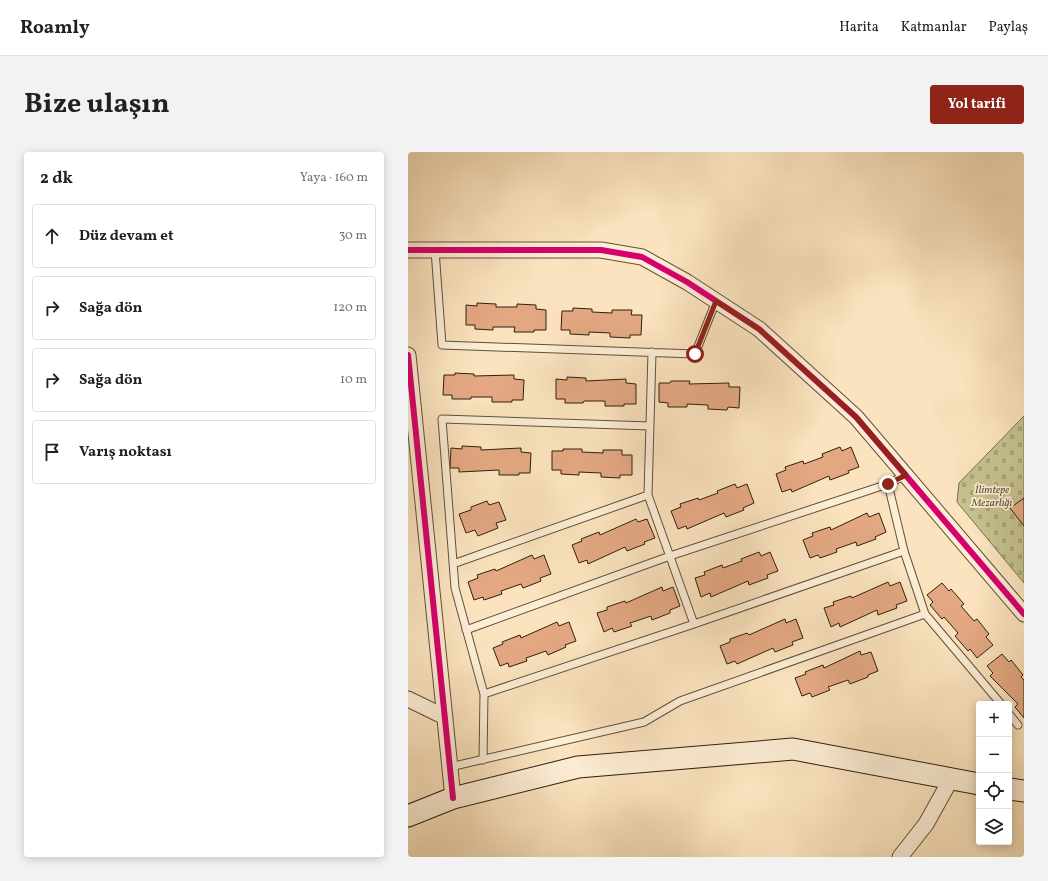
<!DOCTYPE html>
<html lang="tr">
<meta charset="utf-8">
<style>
:root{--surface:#fff;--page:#f2f2f2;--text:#202124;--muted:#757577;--line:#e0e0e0;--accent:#8f2418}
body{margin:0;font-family:Vollkorn,serif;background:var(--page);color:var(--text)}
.controls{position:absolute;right:12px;bottom:12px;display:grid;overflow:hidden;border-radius:4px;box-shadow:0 2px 10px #0003}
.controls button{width:36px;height:36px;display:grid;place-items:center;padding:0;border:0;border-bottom:1px solid var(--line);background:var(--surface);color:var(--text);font:20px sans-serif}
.stop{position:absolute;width:12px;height:12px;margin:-9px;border:3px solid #8f2418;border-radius:50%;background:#fff}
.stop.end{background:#8f2418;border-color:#fff;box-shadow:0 1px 4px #0008}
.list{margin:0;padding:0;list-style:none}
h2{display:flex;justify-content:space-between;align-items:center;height:52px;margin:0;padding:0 16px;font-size:17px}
h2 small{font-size:13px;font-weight:400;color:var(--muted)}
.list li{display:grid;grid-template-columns:26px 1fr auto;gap:12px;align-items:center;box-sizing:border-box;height:64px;margin:0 8px 8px;padding:0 8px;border:1px solid var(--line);border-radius:4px}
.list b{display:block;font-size:15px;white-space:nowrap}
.list em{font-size:13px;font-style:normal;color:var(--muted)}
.icon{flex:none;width:22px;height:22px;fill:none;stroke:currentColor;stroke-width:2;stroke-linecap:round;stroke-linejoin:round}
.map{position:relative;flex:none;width:616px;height:705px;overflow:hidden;border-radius:4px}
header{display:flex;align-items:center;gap:24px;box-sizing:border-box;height:56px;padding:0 20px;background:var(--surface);border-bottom:1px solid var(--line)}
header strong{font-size:19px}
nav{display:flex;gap:22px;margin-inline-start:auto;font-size:14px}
.intro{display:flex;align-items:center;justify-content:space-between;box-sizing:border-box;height:96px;padding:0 24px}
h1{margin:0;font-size:28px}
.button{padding:10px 18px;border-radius:4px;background:var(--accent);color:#fff;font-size:14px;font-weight:700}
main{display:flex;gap:24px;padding:0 24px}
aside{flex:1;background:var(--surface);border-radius:4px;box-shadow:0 2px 10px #0003}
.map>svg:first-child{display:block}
</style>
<header>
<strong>Roamly</strong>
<nav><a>Harita</a><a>Katmanlar</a><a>Paylaş</a></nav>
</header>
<div class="intro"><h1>Bize ulaşın</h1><a class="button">Yol tarifi</a></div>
<main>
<aside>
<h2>2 dk<small>Yaya · 160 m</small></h2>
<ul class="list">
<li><svg class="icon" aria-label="ahead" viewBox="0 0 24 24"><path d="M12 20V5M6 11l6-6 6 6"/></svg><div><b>Düz devam et</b></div><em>30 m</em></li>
<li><svg class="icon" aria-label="right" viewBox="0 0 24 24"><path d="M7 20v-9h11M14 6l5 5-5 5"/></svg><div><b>Sağa dön</b></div><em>120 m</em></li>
<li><svg class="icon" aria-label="right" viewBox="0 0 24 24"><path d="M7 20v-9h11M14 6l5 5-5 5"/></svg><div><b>Sağa dön</b></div><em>10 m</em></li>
<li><svg class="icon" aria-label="arrive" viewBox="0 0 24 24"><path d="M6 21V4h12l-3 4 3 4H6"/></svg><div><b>Varış noktası</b></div></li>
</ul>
</aside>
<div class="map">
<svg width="616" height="705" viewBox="0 0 616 705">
<defs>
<pattern id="cemetery-stones" width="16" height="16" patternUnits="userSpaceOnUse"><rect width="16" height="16" fill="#c4c28e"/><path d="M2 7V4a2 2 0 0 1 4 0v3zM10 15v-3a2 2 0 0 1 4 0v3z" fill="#a9a679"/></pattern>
</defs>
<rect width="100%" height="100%" fill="#fae3be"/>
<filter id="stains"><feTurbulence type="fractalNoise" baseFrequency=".005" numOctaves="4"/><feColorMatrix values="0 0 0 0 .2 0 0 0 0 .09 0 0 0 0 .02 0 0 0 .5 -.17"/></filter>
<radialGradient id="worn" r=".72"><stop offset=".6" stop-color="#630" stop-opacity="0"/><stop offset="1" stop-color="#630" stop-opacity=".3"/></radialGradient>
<path fill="url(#cemetery-stones)" stroke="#7a704e" d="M616 264V431L549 350 551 331Z"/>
<path fill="#e3a882" stroke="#301f0f" d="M69 151 88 152V155H109V152L128 153V157L138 158V178H126V180H106L107 175H85V178L67 177V173H58V153L69 154Z
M165 156 184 157V160L204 161V158H224L223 163H234L233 183H222V186L202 185V181L181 180V183L162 182V178H153L154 159H165Z
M47 221 66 222V224L106 223V227L116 228 115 248H104V250H84V245H63V247H44V243H35L36 223H47Z
M159 225 178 226V229L218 227V231L228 232V252H216V254H197V249H176L175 251H157V247H148V227L159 228Z
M263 229H282L281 232 321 231V235H332L331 256 320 255 319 258 300 257V253L279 252V255H260V251L251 250V231H262Z
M54 294 73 295V298L113 296V300L123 301 122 321H111V323H91V318L51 320V316H42L43 296 54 297Z
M432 295 434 299 443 295 451 315 440 319 441 321 422 328 421 324 384 340 383 337 374 340 368 322 378 318 377 315 395 309 396 312 415 305 414 302Z
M155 297H174V300L195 301V298H214V303H224V323H212V326L193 325V321L171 320V323L153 322V318H144V299H155Z
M327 332 329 336 339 332 346 351 335 356 336 358 318 365 316 361 279 377 278 374 270 377 263 359 273 355 272 352 290 346 291 348 310 341 309 339Z
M616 346V374L602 356Z
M79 349 81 353 91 350 98 368 88 371 90 376 70 384 67 378 58 381 51 362 63 358V355Z
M459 361 461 365 471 361 478 380 467 385 468 387 449 394 448 390 428 397 429 400 412 406 410 403 402 406 395 388 405 384 404 381 422 375 423 378Z
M228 367 230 370 239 367 247 386 236 390 237 392 219 399 217 395 180 412 179 408 171 411 164 393 174 389 173 387 191 380 192 383Z
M351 400 353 404 362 400 370 419 359 423 360 426 341 433 340 429 303 445 302 441 293 445 287 426 297 423 296 420 314 413 315 416 334 409 333 407Z
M124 403 126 407 136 403 143 422 132 426 133 429 115 436 113 432 93 439 94 442 76 448 75 445 66 448 60 430 70 426 69 423 87 417 88 419Z
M480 430 482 434 492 430 499 449 488 453 489 456 470 463 469 458 432 475 431 471 423 475 416 456 426 453 425 450 443 444 444 446Z
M534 431 541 439 543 437 556 452 553 454 566 469 569 467 581 482 578 485 585 493 569 506 562 497 560 499 547 484 550 481 536 465 534 467 522 453 525 450 519 443Z
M254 435 255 439 265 435 272 454 262 458V461L244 468 243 464 222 471 224 474 206 480 204 476 196 480 189 461 199 458V455L217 449 218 451Z
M377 467 378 471 388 467 395 486 384 490 385 493 367 500 365 496 329 512 327 509 319 512 312 494 322 490V487L339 481 341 483Z
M149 470 151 474 161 470 168 489 157 493 158 495 140 503 138 499 118 506 119 509 101 515 100 511 92 514 85 496 95 492 94 490 112 483 113 486Z
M452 499 453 503 463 500 470 519 460 523V525L442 532 440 528 420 535 422 538 404 545 402 541 394 544 387 526 398 522 397 520 415 513 416 516Z
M594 502 601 510 603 508 615 523 613 525 616 528V566L607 555 610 552 582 524 585 521 579 514Z"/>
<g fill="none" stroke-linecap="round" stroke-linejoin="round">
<g stroke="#62503b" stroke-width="9">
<path id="service" d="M27 98 34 193 287 202 308 149
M244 200 240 343 286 472
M480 332 496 399 517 462 593 552
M45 412 240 343
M58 478 262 404 480 332 498 323
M76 542 286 472 496 399
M601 562 610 573
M75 608 76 542 47 436 34 267 242 274
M42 615 236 570 272 549 517 462"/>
</g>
<g stroke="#62503b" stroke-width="17">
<path id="minor" d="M0 98H193L234 105 279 130 351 177 448 265 616 462
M0 203 45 646
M0 547 37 565
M492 705 518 672 543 627"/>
</g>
<g stroke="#301f0f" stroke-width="23">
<path id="secondary" d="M601 637 616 639
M0 664 45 646 170 615 385 597 571 632"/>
</g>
<use href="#service" stroke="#fcedd5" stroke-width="7"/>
<use href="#minor" stroke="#fcedd5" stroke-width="15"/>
<use href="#secondary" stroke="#fcedd5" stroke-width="21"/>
<g stroke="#fcedd5" stroke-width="8">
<path id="cycleway" d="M0 98H193L234 105 279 130 351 177 448 265 616 462
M0 203 45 646"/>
</g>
<use href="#cycleway" stroke="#d6006c" stroke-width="6"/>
</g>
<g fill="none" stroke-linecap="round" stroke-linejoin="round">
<path stroke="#8f2418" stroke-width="5" d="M287 202 308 149 351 177 448 265 498 323 480 332"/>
</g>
<g text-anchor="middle" stroke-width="3.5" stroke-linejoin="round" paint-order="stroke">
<g font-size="11" font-style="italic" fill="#5c5035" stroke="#fcedd5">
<text x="584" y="341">İlimtepe<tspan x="584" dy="13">Mezarlığı</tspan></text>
</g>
</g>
<rect width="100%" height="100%" filter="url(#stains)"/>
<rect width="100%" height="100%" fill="url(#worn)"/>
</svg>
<div class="controls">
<button>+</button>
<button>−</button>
<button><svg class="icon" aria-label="locate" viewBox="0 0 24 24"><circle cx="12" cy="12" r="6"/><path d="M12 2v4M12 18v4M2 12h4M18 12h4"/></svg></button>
<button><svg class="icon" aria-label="layers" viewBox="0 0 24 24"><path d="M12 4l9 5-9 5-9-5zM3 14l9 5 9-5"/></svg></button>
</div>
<div class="stop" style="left:287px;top:202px"></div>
<div class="stop end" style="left:480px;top:332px"></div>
</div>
</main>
